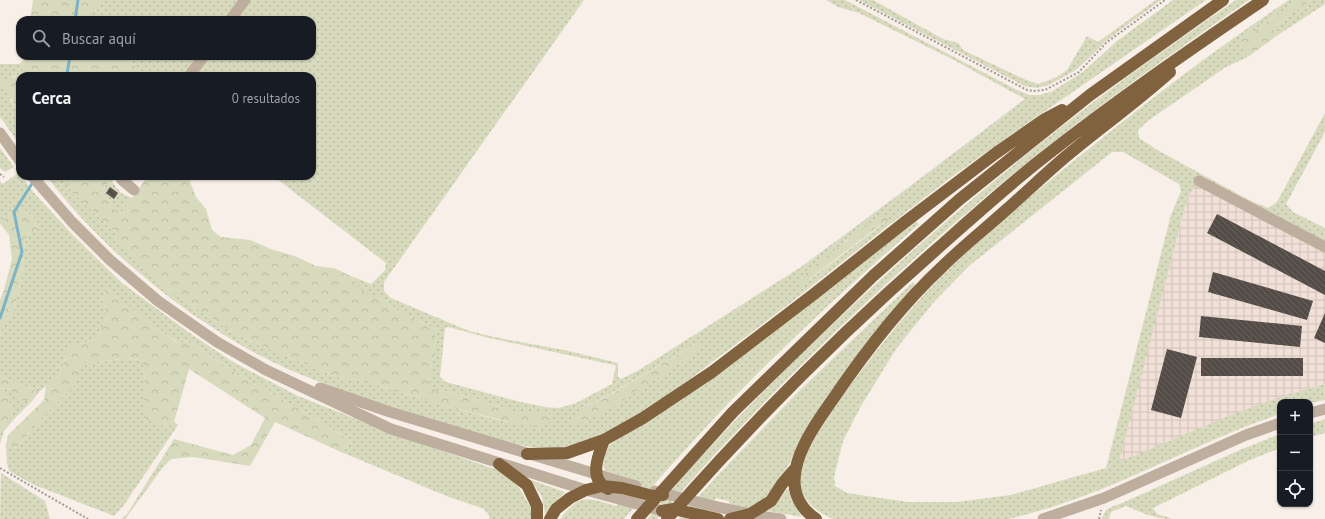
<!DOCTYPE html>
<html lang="es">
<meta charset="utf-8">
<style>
:root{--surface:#171b24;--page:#242831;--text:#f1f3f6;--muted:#9ea1a6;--line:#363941}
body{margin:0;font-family:"PT Sans",sans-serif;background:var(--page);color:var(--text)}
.controls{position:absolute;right:12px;bottom:12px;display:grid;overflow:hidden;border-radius:8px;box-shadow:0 1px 3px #0004}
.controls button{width:36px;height:36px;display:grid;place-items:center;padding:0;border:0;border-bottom:1px solid var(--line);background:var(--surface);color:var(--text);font:20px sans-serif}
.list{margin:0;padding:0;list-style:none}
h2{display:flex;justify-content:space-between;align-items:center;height:52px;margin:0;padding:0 16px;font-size:17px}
h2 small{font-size:13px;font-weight:400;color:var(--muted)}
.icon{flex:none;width:22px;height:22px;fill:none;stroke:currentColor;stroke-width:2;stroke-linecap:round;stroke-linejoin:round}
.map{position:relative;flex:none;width:1325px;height:519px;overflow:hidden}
.search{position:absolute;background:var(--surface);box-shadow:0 1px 3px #0004;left:16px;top:16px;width:300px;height:44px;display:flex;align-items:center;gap:10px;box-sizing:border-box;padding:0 14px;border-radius:12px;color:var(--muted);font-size:15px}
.panel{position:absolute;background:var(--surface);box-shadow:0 1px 3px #0004;left:16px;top:72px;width:300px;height:108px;border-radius:12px}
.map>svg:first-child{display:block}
</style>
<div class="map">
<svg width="1325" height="519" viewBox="0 0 1325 519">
<defs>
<pattern id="industrial-grid" width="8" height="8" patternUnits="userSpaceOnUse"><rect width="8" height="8" fill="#f1e0d7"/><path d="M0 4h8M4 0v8" fill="none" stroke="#cfc1b9"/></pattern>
<pattern id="grass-dots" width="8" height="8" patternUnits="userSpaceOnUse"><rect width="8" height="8" fill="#d8dabd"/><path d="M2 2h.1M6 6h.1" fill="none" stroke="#babca3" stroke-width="1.8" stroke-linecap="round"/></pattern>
<pattern id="forest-crowns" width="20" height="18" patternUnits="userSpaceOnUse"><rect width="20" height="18" fill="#d8dabd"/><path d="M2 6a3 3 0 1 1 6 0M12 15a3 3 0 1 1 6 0" fill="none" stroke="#babca3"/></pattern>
<pattern id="building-back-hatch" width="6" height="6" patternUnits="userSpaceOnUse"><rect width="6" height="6" fill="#544d47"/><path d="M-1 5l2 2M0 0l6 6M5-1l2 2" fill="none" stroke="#6a645f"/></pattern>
</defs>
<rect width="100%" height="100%" fill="#f9efe9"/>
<path fill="url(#industrial-grid)" d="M1199 178 1325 243V384L1289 394 1118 463 1187 199Z"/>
<path fill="url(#grass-dots)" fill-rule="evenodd" d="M106 0H241L226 20H93L92 14Z
M248 0H584L384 282V291L391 298 469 331 499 338 564 350 618 363V377L621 379 639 370 801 267 917 181 1025 99 950 58 859 13 838 7 826 0H845L1019 91 1030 95H1039L1051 92 1083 72 1117 41 1173 0H1206C1149 39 1092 79 1035 118 999 143 963 168 928 195 859 248 791 304 720 356 695 376 668 395 641 412 619 425 598 439 573 445 530 456 479 434 438 421 377 402 314 384 257 354 234 342 213 328 192 314 139 276 91 233 51 182L61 176 73 193 115 232 116 243 170 291 231 331 262 346 336 377 367 382 398 392 422 398 441 405 506 422 541 413 533 414 517 412 458 394 437 390 429 383 437 330 397 310 380 298 360 290 351 276 371 284 385 270 386 263 273 176H312V76H193L207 56H312V20H234ZM889 219 808 281 847 240ZM448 327 489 338 614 365 616 366 612 384 576 403 559 408 545 407 517 401 446 382 440 377 445 328ZM695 344 699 349 688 358 634 393 569 422 581 408 607 396Z
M859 0H873L943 39 958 43 963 50 1024 79 1038 84 1055 78 1067 70 1087 36 1098 42 1156 0H1161L1107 40 1088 59 1076 70 1049 85 1037 88 1024 86Z
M1236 0H1249C1168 56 1089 112 1013 174 885 279 765 395 657 519H647C664 499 681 479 699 459 820 329 953 209 1095 101 1141 66 1189 33 1236 0Z
M1289 0H1298L1238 42 1248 57 1226 67 1149 120 1138 130 1139 138 1159 151 1251 201 1268 208 1277 202 1325 113V132L1286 204 1293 212 1325 228V243L1199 178 1187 199 1119 462 1236 413 1289 394 1325 384V400L1310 403V402H1280V414C1202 440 1131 482 1052 507 1038 511 1023 516 1008 519H833C818 513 803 502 800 485 796 460 829 415 843 395 866 365 888 335 913 307 938 279 966 253 994 228 1029 197 1065 168 1101 139 1162 90 1224 43 1289 0ZM1112 152H1123L1179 184 1181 191 1171 215 1106 468 1011 495 957 502H908L847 493 835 486 834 477 843 441 861 406 896 349 933 303 969 266Z
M1311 0H1325V4L1275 37 1273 27Z
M120 56H200L185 76H140L141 70Z
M0 64H19L23 67 21 75 12 77 10 99 20 115V145L0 117Z
M0 148 14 167 5 172 0 168Z
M18 173 35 194 74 236 122 283 191 334 233 362 298 396 399 436 506 473 520 489 531 508 532 519H489V515L484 509 449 497 341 452 350 440 299 409 239 375 188 341 178 343 165 334 107 289 102 298 107 317 97 339 69 347 59 375 39 392 7 379 0 372V337L4 324 14 309 22 275 25 240 37 229 34 218 19 206 5 217 1 225 0 224V181L3 184Z
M112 182 121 193 132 198 120 214 103 193 105 185Z
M916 221 919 224C862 274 806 325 753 378 708 423 666 471 624 519H560C581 492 587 498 617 506L632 479 606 471 603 466 605 454 608 446 715 374Z
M913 282 915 285C879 328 842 372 812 421 796 447 784 483 760 503 751 511 740 507 729 504V501L716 498 704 519H679L716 477 799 391Z
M130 358 142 361 145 379 166 428 174 422 178 425 124 505 114 516 32 484 9 471 7 464 6 445 16 448 38 422 80 364Z
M1 388 10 390 26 401 34 399 17 416 4 431 0 444V430L12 415 9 400Z
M1325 419V433L1310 437V424Z
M1280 434V448L1250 460 1153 508 1157 514 1173 519C1156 519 1142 513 1126 506L1111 512 1109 519H1102C1105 508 1110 507 1120 504L1242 449Z
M161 460 164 466 125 519H121L127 514Z
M1 473 45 501 50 519H0Z
M531 480 565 492 545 514 542 497Z
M788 488 792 501 802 517 768 511 778 501Z"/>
<path fill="url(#forest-crowns)" d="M33 0H106L92 14 93 20H30Z
M1298 0H1311L1273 27 1275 37 1248 57 1238 42Z
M26 56H120L141 70 140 76H20V115L1 81 21 75 23 67 19 64 26 58Z
M46 176H115L112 182 105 185 103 193 120 214 148 176H188L196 197 206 209 212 230 221 237 250 240 271 249 295 256 316 266 334 268 351 276 361 290 380 298 397 310 437 330 429 383 437 390 458 394 517 412 553 414 552 421 542 427 524 426 441 405 422 398 398 392 367 382 336 377 262 346 231 331 170 291 135 261 116 243 115 232 73 193 61 176 51 182Z
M19 206 34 218 37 229 25 240 22 275 14 309 4 324 0 337V300L4 290 12 259 9 235 1 225 5 217Z
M881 215 889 220 876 228 802 285 800 282 802 277 811 268Z
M107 288 165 334 177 343 188 341 239 375 299 409 350 440 341 452 275 422 250 466 193 457 171 459 164 466 161 460 174 439 233 455 251 445 265 418 189 369 174 422 166 428 144 418 145 379 142 361 130 358 80 364 77 383 38 422 16 448 6 445 8 435 44 400 46 385 59 375 69 347 97 339 107 317 102 298Z
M695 344H700L699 349 688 358 608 410 574 426 569 422 581 408 608 396Z
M0 372 7 379 39 392 34 399 26 401 18 400 10 390 2 388 9 400 12 415 0 430Z"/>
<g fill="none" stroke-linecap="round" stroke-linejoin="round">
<path stroke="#7cb4c5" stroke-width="3" d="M75 20 78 0
M68 76 67 74 70 56
M0 318 22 252 14 212 33 182"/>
</g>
<path fill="url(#building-back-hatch)" d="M110 187 118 193 114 199 106 193Z
M1217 214 1325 271V295L1207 233Z
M1213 272 1313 301 1307 320 1208 292Z
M1325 313V343L1314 338Z
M1201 316 1302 326 1300 347 1199 337Z
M1167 349 1197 357 1181 418 1151 410Z
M1201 358H1303V376H1201Z"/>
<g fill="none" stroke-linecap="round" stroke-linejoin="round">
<path stroke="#a09995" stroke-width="2" stroke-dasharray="2 2" stroke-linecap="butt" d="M856 0 1027 90 1033 91 1045 90 1079 72 1107 42 1165 0
M0 174 4 177
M0 468 88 519
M1099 519 1101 510"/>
<path stroke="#beae9e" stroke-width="11" d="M230 20 245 0
M189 76 204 56
M0 133 20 161
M32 176 72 222 110 260 158 301 217 342 266 370 391 429 586 490 670 513
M120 176 122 180 134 190
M1199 181 1325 247
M320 388 390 412 636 486
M1310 413 1325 409
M655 491C696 502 738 513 781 519
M1043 519 1104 498 1246 435 1280 423"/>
<path stroke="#81623f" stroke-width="12" d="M604 440C598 456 588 479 608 489
M527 454 567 453 604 440 643 418 712 372 814 294 905 222 996 153 1045 119 1062 110
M499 464 527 485 537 506V519
M662 511 673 509 718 519
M550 519 556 509 570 498 586 490 602 486 622 488 653 496 663 495
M637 519 733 412 873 276 960 199 1090 95 1223 0
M667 519C751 423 841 333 937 249 972 218 1006 187 1043 158 1114 102 1188 51 1263 0
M730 519 750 514 771 501 782 484 794 470
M816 519C769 487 810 432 833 399 865 352 900 306 942 267 962 247 985 229 1006 210 1029 190 1051 168 1075 149 1107 123 1140 99 1170 72"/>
</g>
</svg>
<div class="controls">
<button>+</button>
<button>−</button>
<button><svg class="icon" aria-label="locate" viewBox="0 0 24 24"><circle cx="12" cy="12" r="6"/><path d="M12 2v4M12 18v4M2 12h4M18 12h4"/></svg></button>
</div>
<div class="search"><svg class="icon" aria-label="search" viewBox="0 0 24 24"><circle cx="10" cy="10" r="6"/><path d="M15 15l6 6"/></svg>Buscar aquí</div>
<section class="panel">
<h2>Cerca<small>0 resultados</small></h2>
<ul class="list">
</ul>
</section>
</div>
